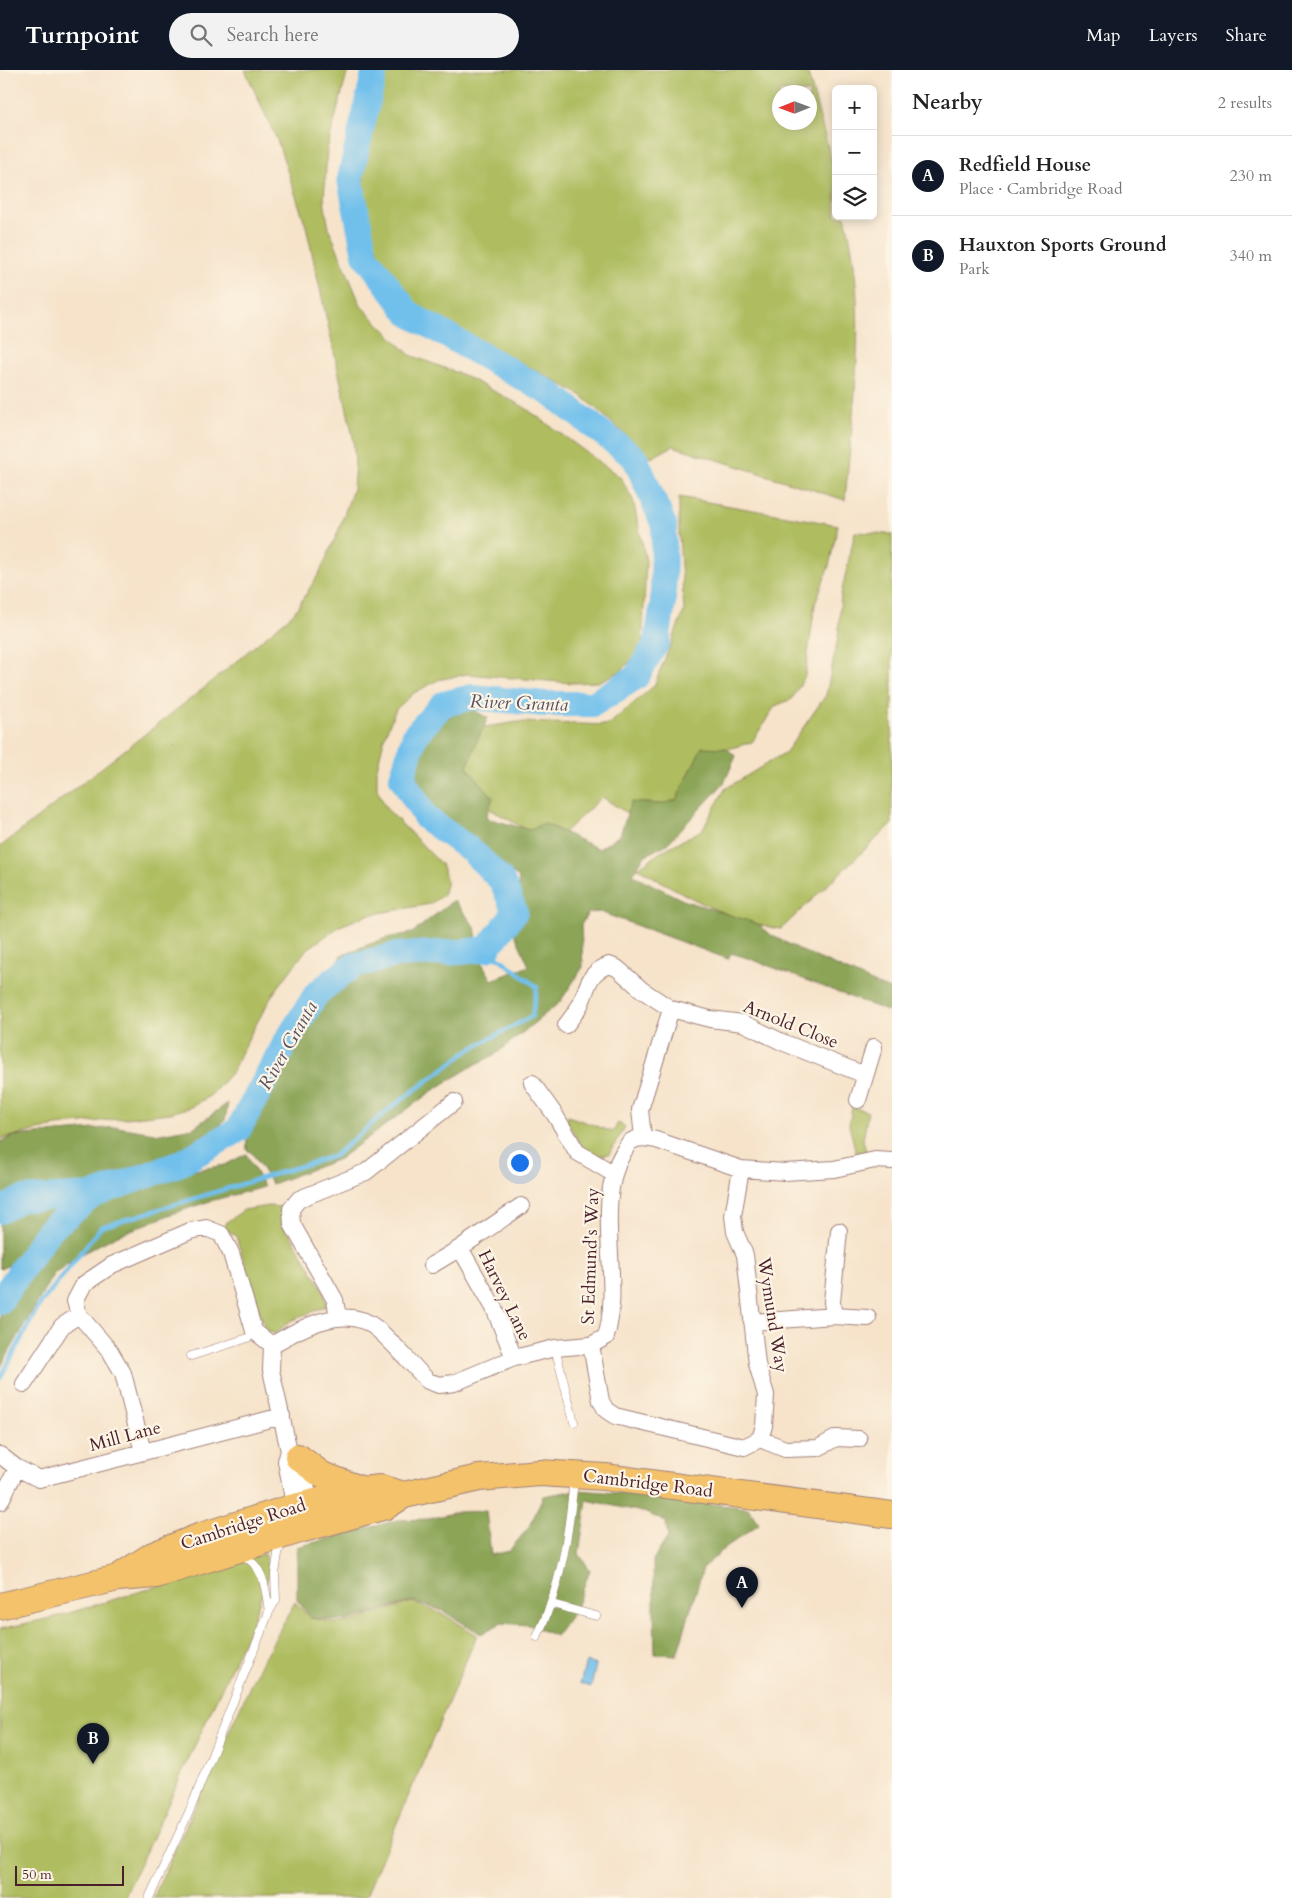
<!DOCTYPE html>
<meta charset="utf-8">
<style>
:root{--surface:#fff;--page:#f2f2f2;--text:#222;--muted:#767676;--line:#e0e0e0;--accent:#111827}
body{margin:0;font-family:Cardo,serif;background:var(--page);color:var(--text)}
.controls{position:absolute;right:15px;top:15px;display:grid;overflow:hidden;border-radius:8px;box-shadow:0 2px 12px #0003}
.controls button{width:45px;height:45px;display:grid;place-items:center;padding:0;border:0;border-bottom:1px solid var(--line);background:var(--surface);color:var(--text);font:25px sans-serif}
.compass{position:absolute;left:772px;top:15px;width:45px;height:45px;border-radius:50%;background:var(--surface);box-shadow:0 2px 12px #0003;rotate:269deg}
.scale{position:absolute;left:15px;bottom:12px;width:109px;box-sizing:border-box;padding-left:5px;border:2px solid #4a1f2b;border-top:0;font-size:14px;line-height:18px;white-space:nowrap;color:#4a1f2b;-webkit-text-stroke:4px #fcf5e5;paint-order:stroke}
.you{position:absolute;left:519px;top:1092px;width:18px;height:18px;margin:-12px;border:4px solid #fff;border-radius:50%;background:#1a73e8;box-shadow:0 0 0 8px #1a73e833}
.badge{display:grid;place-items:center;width:32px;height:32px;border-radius:50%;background:var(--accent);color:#fff;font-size:16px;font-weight:700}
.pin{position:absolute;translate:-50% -41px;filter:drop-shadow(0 1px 2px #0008)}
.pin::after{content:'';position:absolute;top:26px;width:18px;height:15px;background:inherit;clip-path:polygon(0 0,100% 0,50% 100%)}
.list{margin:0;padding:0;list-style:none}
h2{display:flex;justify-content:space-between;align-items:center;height:65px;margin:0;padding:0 20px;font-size:21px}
h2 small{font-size:16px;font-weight:400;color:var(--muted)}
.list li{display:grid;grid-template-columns:32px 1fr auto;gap:15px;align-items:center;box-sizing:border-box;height:80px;padding:0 20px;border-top:1px solid var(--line)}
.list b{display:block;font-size:19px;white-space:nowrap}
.list p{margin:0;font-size:16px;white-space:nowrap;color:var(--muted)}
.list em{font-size:16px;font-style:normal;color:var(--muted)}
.icon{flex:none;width:28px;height:28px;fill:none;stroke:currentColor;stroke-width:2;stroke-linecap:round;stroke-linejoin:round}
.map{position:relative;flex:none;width:892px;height:1828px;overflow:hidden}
header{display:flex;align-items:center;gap:30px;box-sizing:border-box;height:70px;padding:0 25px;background:var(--accent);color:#fff}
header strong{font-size:24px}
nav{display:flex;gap:28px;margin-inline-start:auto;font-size:18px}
.search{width:350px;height:45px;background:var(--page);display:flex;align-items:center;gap:12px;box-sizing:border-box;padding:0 18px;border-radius:28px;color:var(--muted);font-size:19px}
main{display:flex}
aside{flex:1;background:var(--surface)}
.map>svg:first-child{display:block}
</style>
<header>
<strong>Turnpoint</strong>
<div class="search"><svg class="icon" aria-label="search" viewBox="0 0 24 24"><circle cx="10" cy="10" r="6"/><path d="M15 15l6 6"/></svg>Search here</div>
<nav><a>Map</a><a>Layers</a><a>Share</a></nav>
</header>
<main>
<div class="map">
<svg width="892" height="1828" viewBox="0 0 892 1828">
<rect width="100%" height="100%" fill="#fcf5e5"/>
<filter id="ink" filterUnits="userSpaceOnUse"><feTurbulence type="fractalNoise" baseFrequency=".02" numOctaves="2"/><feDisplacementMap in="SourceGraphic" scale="10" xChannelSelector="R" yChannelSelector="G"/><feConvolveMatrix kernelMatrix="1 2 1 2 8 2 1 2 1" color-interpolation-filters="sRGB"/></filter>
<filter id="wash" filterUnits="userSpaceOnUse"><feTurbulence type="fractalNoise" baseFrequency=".0096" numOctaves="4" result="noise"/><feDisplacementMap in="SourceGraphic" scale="20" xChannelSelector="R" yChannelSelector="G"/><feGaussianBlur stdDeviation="1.12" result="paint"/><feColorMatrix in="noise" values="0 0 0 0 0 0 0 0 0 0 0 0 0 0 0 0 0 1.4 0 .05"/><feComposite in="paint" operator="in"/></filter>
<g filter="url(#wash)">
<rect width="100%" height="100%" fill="#f6e3ca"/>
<path fill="#afbd60" stroke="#7c6e46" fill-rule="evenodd" d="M245 0H348L327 79 324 131 329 159 361 236 410 285 463 305 524 337 620 407 633 430 646 491 642 579 621 601 598 612 571 613 467 604 438 610 414 623 396 639 385 665 377 698V719L386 738 441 794 447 811 443 825 430 834 368 845 340 856 306 880 273 924 250 965 232 1002 211 1025 192 1037 170 1043 56 1056 0 1069V777L203 619 294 543 320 502 338 462 353 419 355 393 353 367 306 156 277 70Z
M386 0H807L836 107V146H845C869 239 853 336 845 430L673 376 651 388 581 325 412 234 380 189 361 131 368 62ZM779 22H809V52H779Z
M679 427 838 455 829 496 815 534 805 606 792 629 775 636 752 672 711 684 678 731 639 751 602 727 556 770H545L488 738 453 703 465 660 518 652 608 655 654 616 684 541 679 465Z
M855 462 892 464V754L781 859C732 853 681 823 638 798L664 780 702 760 725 719 786 682 826 625 838 568 841 524Z
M852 1037 868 1042 863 1070 866 1081 856 1083 849 1055Z
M568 1046 613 1062 618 1053 625 1057 609 1084 597 1086 583 1079 567 1051Z
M268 1136 283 1137 284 1154 324 1221 326 1236 290 1251 275 1264 265 1259 236 1166 225 1159V1153L244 1140Z
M264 1484 270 1502 250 1557 124 1828H0V1559L56 1547Z
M295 1532 310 1548 338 1553 351 1552 412 1532 445 1545 477 1565 365 1828H153L256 1603Z"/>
<path fill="#8ba456" stroke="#6a6240" d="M466 636 488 648 477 671 467 697 493 727 486 748 530 760 544 753 599 779 620 765 631 732 661 734 676 730 702 677 726 678 736 686 724 713 667 774 644 786 633 805 683 830 758 854 771 865 802 881 892 921V943L751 889 731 883 728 889 600 842 588 843 581 855 583 897 560 932 496 984 471 997 432 1021 339 1089 272 1114 252 1083 247 1080 246 1054 300 955 337 911 341 885 386 868 412 863 454 830 475 857 480 890 492 910 529 896 514 862 519 808 442 753 421 730 411 712 426 662Z
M228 1033 225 1050 192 1083 185 1102 225 1095 246 1084 264 1117 210 1131 169 1145 116 1166 85 1182 54 1203 0 1298V1244L20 1215 21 1190 0 1199V1072L14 1066 118 1057 160 1064 193 1058Z
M578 1420 604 1422 748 1438 759 1454 726 1477 703 1498 677 1585 655 1584 653 1490 668 1467 666 1452 647 1443 587 1430 579 1484 590 1500 575 1540 556 1566 529 1555 501 1553 481 1564 443 1541 412 1531 347 1551 311 1548 297 1530V1477L398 1450 429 1449 457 1442 486 1441 491 1485 509 1481 530 1456 543 1426Z"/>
<path fill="#71c0ec" stroke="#5e708c" d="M586 1592 596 1595 591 1617 580 1614Z"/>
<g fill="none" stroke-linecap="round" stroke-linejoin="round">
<path stroke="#71c0ec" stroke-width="4.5" d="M0 1309 38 1237 101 1157 334 1086 392 1037 469 980 532 946 537 917 487 879"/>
<path stroke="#71c0ec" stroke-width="26" d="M0 1141 21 1129 93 1125
M0 1231 49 1160 93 1125 181 1093 238 1060 286 972 317 923 352 896 396 885 460 882 487 879 515 842 502 811 472 781 426 748 402 708 415 665 443 634 473 627 545 634H593L636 607 657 572 663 533 664 455 635 388 551 324 409 244 365 185 350 109 375 0"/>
</g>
</g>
<g filter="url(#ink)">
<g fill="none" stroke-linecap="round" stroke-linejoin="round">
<g stroke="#a0817a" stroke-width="9">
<path id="service" d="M555 1278 574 1352
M191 1286 248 1268 254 1261
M241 1485C264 1494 266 1520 269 1542
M552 1534 596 1546
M537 1567C561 1518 569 1462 574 1409
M149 1828 190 1740 269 1542 276 1530 275 1504 278 1484 281 1472"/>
</g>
<g stroke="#a0817a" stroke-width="18">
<path id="minor" d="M566 955C571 949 576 942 580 935 589 916 587 903 609 895L617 898 642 920 671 939 710 949 743 953 782 972 865 1005
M532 1013 555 1045 577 1082 614 1104
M858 1030 874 977
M643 1067 640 1040 671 939
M460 1178 494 1238 514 1288
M432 1195 460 1178 521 1136
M834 1246 832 1232 839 1161
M338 1247 335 1230 292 1154 291 1139 299 1129 366 1102 454 1032
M752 1252 834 1246 868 1248
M591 1275 601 1331 606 1340 615 1346 744 1377 760 1369 764 1356 766 1325 757 1294 745 1185 735 1162 733 1146 741 1099
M24 1314 62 1256 79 1245
M760 1369 785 1379 818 1378 836 1368 859 1369
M289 1381 271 1300 272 1275C300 1258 346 1233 376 1258 394 1273 411 1294 428 1311L439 1315 454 1313 514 1288 555 1278 591 1275 606 1267C623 1211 592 1133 624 1081 626 1079 628 1073 630 1072 638 1066 648 1068 656 1070L741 1099 785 1102 834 1099 875 1090 892 1091
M289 1381 286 1391 296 1445
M143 1382 123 1303 110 1281 79 1245 75 1231 84 1214 112 1195 190 1161 206 1158 221 1164 231 1183 254 1261 272 1275
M0 1385 17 1398
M298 1389 313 1440
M0 1432 17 1398 39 1409 282 1346"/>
</g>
<g stroke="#a0817a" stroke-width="28">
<path id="trunk" d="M298 1387 322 1405 363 1420
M119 1507 153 1485 201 1466 294 1437 363 1420 380 1418 404 1425
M0 1536 118 1508 156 1505 300 1460 386 1436 404 1425 479 1408 540 1403 605 1407 892 1445"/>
</g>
<use href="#service" stroke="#fff" stroke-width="8"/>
<use href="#minor" stroke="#fff" stroke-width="16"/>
<use href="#trunk" stroke="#f3c26a" stroke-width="26"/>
</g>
</g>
<g text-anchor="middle" stroke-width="4.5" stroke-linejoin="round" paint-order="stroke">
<g font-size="18" fill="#4a1f2b" stroke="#fcf5e5">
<text transform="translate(791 954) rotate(22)" y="6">Arnold Close</text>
<text transform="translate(590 1186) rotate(-88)" y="6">St Edmund's Way</text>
<text transform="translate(505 1225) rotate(64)" y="6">Harvey Lane</text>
<text transform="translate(773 1245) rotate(81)" y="6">Wymund Way</text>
<text transform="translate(125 1366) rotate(-15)" y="6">Mill Lane</text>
<text transform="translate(648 1413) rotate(7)" y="6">Cambridge Road</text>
<text transform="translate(243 1454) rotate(-18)" y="6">Cambridge Road</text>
</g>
<g font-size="19" font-style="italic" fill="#564f65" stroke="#fcf5e5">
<text transform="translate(519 632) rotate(2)" y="7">River Granta</text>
<text transform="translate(287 975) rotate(-60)" y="7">River Granta</text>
</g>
</g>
</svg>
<div class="controls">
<button>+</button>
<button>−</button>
<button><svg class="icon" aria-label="layers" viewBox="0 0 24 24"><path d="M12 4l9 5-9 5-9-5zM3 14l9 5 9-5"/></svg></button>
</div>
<svg class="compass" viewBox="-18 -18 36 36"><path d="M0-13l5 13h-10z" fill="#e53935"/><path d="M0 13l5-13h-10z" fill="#767676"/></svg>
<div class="scale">50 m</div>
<div class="you"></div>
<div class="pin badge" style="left:742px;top:1538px">A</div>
<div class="pin badge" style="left:93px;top:1694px">B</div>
</div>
<aside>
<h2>Nearby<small>2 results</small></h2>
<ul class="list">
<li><span class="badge">A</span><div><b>Redfield House</b><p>Place · Cambridge Road</p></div><em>230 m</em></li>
<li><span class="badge">B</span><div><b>Hauxton Sports Ground</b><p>Park</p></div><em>340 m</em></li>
</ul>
</aside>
</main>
